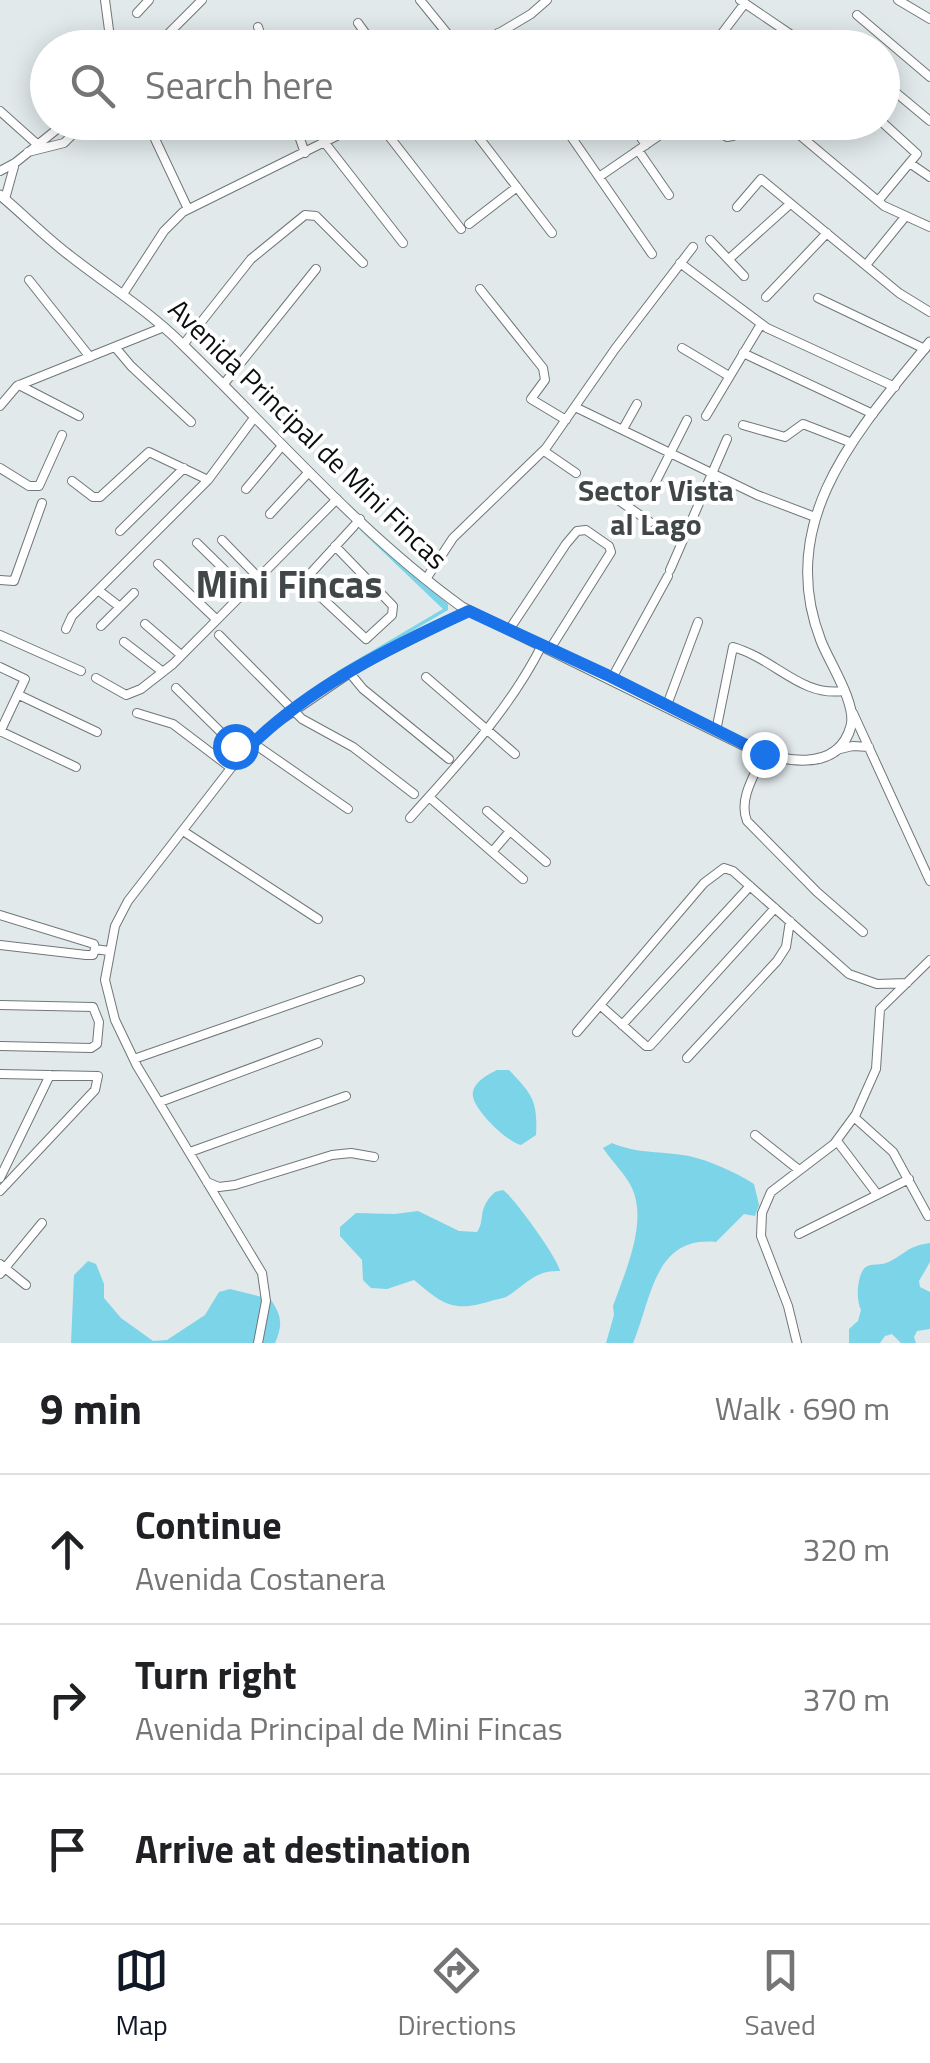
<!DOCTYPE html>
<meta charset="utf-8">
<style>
:root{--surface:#fff;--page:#f2f2f2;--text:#202124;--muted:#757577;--line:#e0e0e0;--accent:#111827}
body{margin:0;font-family:"Titillium Web",sans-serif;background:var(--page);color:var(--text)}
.stop{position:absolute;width:30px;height:30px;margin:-22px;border:8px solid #1a73e8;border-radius:50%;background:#fff}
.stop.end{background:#1a73e8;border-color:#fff;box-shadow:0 2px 10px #0008}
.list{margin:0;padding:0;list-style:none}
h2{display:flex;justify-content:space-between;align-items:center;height:130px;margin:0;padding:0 40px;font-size:42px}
h2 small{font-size:32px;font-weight:400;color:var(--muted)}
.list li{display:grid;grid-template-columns:65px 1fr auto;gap:30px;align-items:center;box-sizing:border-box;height:150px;padding:0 40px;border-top:2px solid var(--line)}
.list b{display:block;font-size:38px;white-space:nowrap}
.list p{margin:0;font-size:32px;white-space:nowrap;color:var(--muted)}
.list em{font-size:32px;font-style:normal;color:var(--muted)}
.icon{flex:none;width:55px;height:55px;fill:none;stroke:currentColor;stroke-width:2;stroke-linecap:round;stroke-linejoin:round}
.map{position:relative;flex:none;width:930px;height:1343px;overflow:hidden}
.search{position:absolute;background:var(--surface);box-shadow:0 5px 25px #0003;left:30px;right:30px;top:30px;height:110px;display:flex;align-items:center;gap:25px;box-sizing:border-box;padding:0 35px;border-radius:55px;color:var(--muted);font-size:38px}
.sheet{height:580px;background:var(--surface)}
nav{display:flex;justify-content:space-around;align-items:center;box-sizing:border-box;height:140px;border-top:2px solid var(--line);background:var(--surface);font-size:28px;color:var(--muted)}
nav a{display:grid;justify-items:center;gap:5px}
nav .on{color:var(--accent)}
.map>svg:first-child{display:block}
</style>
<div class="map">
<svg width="930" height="1343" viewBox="0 0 930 1343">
<rect width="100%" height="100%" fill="#e1e9ea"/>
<path fill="#7bd4e8" d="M363 527 448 604V610L338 674 336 672 443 609 360 530Z
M497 1070H509C532 1094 538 1101 536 1135L521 1145C508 1143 469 1106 473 1092 475 1081 489 1074 497 1070Z
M612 1143C637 1154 663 1151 689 1156 711 1161 735 1172 754 1184L759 1205 755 1216 744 1214 716 1242C654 1236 652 1298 633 1343H606L614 1315 613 1306C625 1272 648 1223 632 1188 625 1173 612 1162 603 1148Z
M503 1190C513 1196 559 1260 560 1271 534 1270 526 1285 506 1297 503 1298 494 1300 491 1301 452 1313 443 1304 414 1280L387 1289 371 1288 363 1280 362 1260 340 1236V1227L356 1213 395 1214 418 1211 459 1231 477 1232C486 1219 476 1210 495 1192Z
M930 1243V1262L919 1281 920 1287 930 1292V1329L917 1331 914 1337 916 1343H901L892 1334 885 1336 880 1343H849V1329L858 1321 861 1310C856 1300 857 1280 863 1270 868 1262 879 1266 886 1263 904 1256 906 1246 930 1243Z
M88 1261 96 1264 104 1284V1298L121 1318 153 1341 167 1340 205 1315 219 1292 230 1289 270 1299C282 1315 283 1325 275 1343H71L74 1275Z"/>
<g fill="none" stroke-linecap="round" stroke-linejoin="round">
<g stroke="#707779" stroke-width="10">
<path id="minor" d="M420 0 459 48
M740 0 793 36 798 40V48
M898 0 930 19
M137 13 149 0
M857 15 930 77
M358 23 376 48
M258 27 265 48
M498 33 509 48
M841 46 843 48
M103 48 109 30 105 0
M154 48 202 0
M474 48 531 14 547 0
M711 48 745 3
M882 81 930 121
M0 111 38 145
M154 122 155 139 188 209
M294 122 305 153
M378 122 461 229
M467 122 552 233
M561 122 652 254
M630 122 646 145
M704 122 727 137 733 136 743 122
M784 122 884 206 930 227
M325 143 403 243
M638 150 669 195
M28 152 64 143 85 122
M911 164 930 177
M0 171 15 163 66 122
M599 177 679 122
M5 199 15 163
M878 201 917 154 882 122
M737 207 761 179 899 293 930 312
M469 224 517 187
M710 240 744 276
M729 259 790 204
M680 263 767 328 895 387
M866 265 905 217
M29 280 90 357
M480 289 543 368 545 380 531 399 566 420
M123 294 164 231 183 212 365 122
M766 297 827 233
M818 298 925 349
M183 345 251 259 305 215 316 216 363 263
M115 347 131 366 191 422
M682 348 729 376
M743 353 873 414
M19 385 79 416
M223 385 316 269
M0 406 17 386 164 327
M575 407 757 495 815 517
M706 416 761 324
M743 425 785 437 803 424 852 443
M623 429 637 404
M544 451 576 473
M0 468 29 486H39L62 435
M72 481 93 497H100L149 452 208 480
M246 489 281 447
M608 493 650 522
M648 497 687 420
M270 514 308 473
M120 531 184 468
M222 540 258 577
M197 543 245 590
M335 546 393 606 392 615 366 639 307 584 310 574 354 526 360 519
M158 564 216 619
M670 570 727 439
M426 579 453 538 546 448 615 349 693 247
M0 580 14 581 42 503
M98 590 120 607
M145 624 181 655
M101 626 134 593
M66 629 72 616 208 480 254 418
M509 630 566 544 577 531 586 530 609 546 611 552 550 649
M0 635 81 671
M219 635 302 719 353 747 414 794
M124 642 163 672
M0 667 25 679 0 732
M349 672 363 689 449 759
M426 677 515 754
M96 678 126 695 141 689 173 664 337 499
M612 678 668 576
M176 688 243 754
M19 695 97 732
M667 705 698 622
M137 713 173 724 231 768
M853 713 930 881
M0 731 76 767
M716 731 733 647C775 659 801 697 843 691
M253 743 348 809
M836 750 853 746 869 747
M764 754C755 774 738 799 747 821L817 892 863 932
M429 797 523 879
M487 811 546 862
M410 818C458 764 509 711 542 645
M183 831 318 919
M492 852 510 831
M0 915 94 944 95 949 109 951
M0 945 86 955H93L95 949
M0 1005 93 1007 99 1022 97 1044 91 1048 0 1046
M600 1005 646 1046H650L775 908
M622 1025 750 886
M577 1032 704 883 724 868 733 871 849 974 877 984 907 983
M687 1058 777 961 786 947 790 921
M134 1059 360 980
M0 1074 98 1076 95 1090 0 1191
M160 1102 318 1043
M854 1117 893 1152 928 1216
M755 1135 799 1170
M837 1141 877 1194
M190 1152 346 1096
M0 1178 50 1075
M207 1182 219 1187 235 1185 332 1155 351 1153 374 1157
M799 1234 909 1179
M0 1264 26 1285
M0 1274 42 1223
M258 1343 266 1301 262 1273 137 1066 115 1020 105 980 115 926 128 901 231 768 269 728 366 662 469 611
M797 1343 788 1306 761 1236 762 1213 771 1192 834 1144 856 1114 876 1069 880 1009 930 960"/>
</g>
<g stroke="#707779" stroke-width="11">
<path id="tertiary" d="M0 195C23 214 45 237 69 255 107 285 148 310 183 345 274 433 358 532 462 607L747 747C780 761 838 775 851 726 857 704 829 662 821 641 774 520 859 429 930 342"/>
</g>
<use href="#minor" stroke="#fff" stroke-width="8"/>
<use href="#tertiary" stroke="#fff" stroke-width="9"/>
</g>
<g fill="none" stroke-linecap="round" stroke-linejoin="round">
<path stroke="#1a73e8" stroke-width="12" d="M235 746 242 754C305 689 388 648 469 611L607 675 764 754"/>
</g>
<g text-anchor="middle" stroke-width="8" stroke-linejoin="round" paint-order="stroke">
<g font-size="28" fill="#0b0e0e" stroke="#fff">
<text transform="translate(308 434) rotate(44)" y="10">Avenida Principal de Mini Fincas</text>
</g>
<g font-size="30" font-weight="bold" fill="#414748" stroke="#fff">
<text x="656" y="501">Sector Vista<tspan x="656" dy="34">al Lago</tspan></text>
</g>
<g font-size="38" font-weight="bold" fill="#414748" stroke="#fff">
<text x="289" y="598">Mini Fincas</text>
</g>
</g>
</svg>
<div class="stop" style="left:235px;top:746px"></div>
<div class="stop end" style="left:764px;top:754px"></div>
<div class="search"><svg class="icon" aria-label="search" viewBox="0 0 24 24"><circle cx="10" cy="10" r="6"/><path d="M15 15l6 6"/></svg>Search here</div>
</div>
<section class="sheet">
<h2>9 min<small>Walk · 690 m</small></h2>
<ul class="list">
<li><svg class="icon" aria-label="ahead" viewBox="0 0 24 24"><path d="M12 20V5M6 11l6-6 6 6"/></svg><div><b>Continue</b><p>Avenida Costanera</p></div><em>320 m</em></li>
<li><svg class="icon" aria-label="right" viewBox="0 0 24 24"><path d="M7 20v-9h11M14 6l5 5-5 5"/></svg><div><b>Turn right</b><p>Avenida Principal de Mini Fincas</p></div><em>370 m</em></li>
<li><svg class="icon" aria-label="arrive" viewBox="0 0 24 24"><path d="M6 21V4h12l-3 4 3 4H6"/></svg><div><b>Arrive at destination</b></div></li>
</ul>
</section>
<nav>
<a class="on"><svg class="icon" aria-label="map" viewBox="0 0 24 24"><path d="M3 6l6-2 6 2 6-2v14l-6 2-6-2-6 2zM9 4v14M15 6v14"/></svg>Map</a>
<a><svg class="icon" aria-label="directions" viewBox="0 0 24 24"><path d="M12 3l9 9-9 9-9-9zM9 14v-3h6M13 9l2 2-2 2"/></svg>Directions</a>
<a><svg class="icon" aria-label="saved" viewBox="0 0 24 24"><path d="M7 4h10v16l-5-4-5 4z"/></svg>Saved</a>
</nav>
